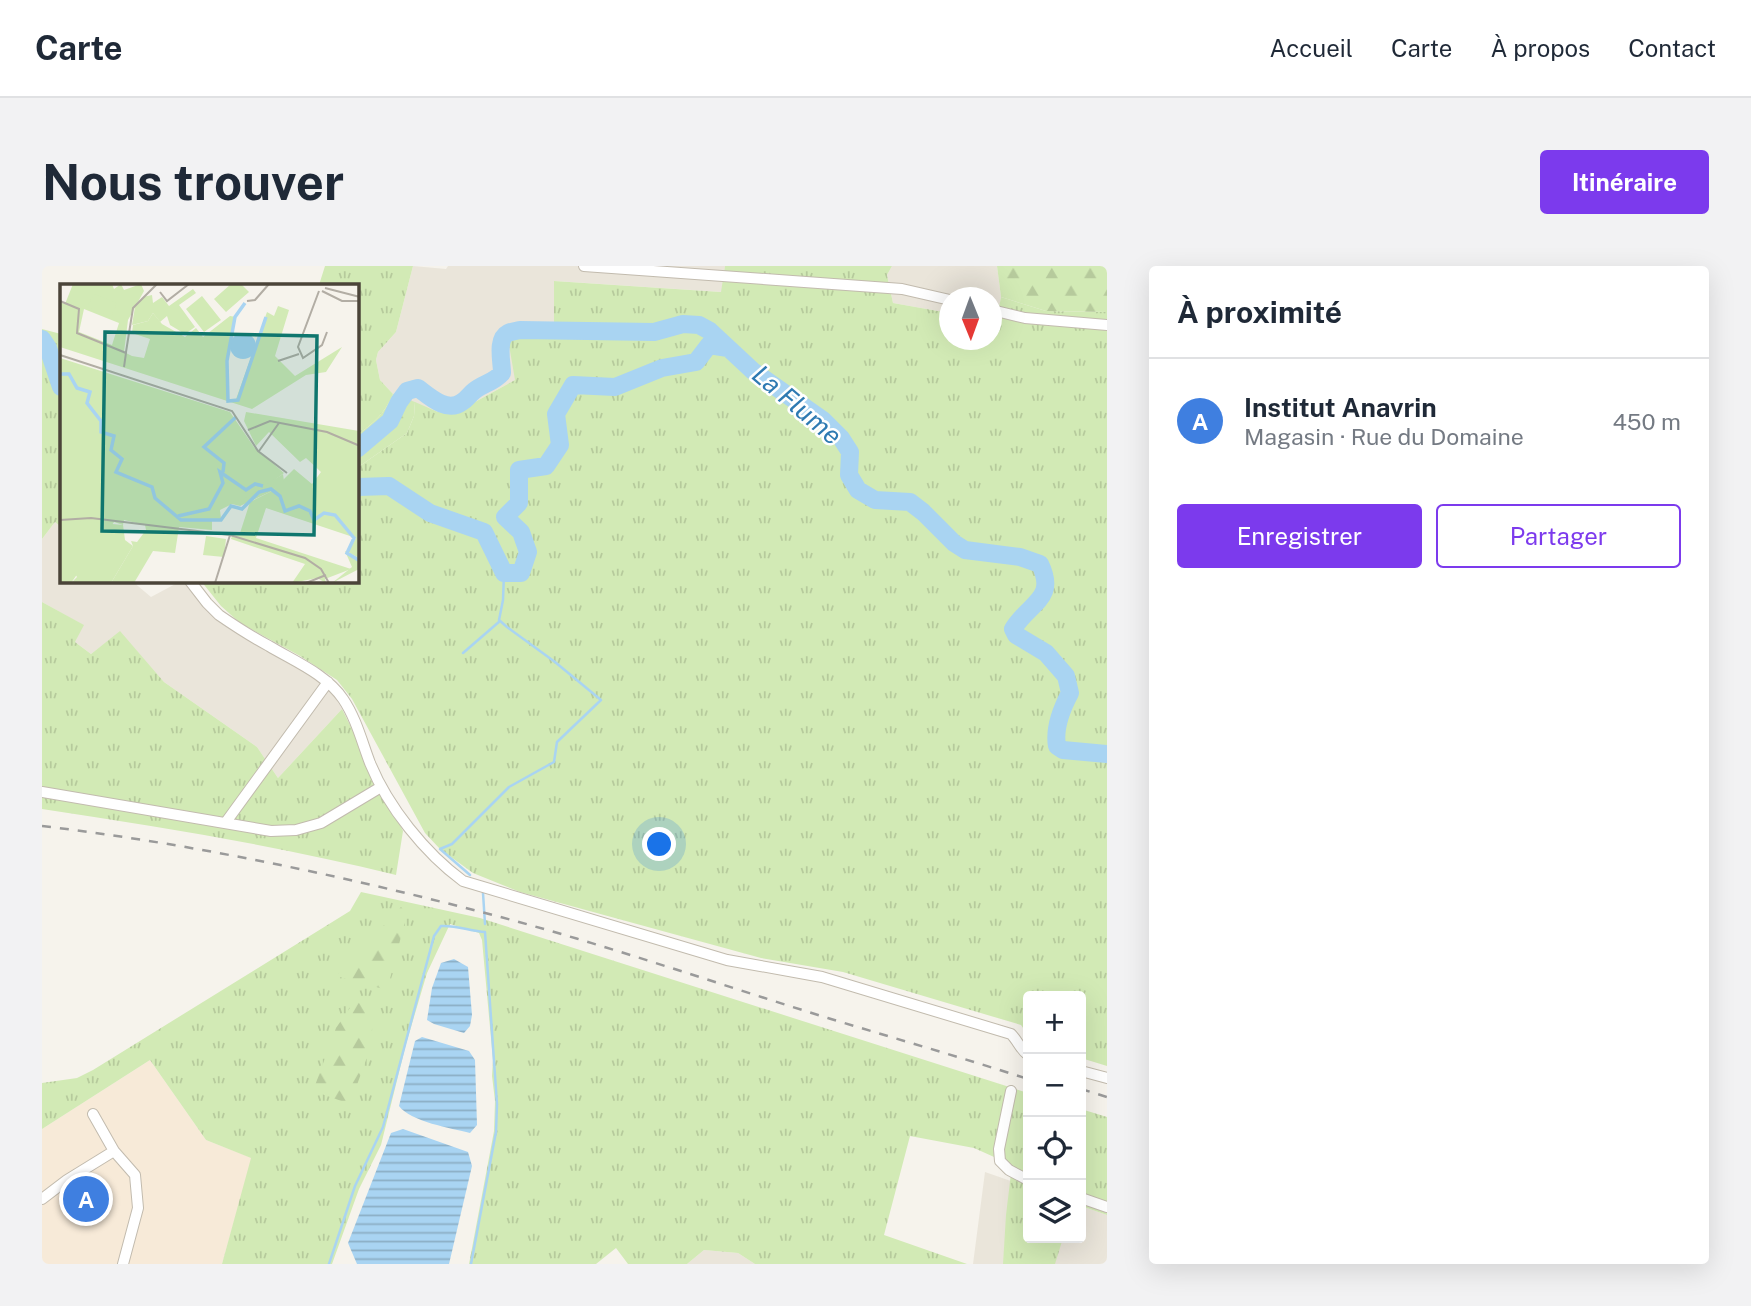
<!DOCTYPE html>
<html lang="fr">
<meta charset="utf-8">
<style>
:root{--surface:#fff;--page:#f2f2f3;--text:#1f2937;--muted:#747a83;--line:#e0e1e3;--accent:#7c3aed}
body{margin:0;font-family:"Public Sans",sans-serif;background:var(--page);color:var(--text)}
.controls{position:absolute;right:21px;bottom:21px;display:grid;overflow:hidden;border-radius:7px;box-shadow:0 7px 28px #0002}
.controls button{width:63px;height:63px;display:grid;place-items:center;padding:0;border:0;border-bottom:2px solid var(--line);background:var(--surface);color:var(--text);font:35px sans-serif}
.compass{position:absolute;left:897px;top:21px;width:63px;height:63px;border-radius:50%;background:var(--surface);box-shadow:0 7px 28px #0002;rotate:179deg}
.you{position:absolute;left:618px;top:579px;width:24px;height:24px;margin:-18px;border:5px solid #fff;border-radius:50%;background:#1a73e8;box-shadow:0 0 0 10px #1a73e833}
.badge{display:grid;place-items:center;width:46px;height:46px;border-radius:50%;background:var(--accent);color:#fff;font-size:23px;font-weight:700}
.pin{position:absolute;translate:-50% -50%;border:4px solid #fff;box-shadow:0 2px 7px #0006}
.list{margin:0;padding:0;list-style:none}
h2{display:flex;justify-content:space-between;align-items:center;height:91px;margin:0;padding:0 28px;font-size:30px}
h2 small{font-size:23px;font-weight:400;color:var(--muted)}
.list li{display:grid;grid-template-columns:46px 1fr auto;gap:21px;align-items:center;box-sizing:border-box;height:126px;padding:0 28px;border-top:2px solid var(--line)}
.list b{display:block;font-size:26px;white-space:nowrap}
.list p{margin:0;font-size:23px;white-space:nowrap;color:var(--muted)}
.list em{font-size:23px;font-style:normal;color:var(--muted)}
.actions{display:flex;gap:14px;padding:21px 28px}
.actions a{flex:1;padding:16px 0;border:2px solid var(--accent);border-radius:7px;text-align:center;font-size:24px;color:var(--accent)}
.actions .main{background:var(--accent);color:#fff}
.icon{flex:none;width:38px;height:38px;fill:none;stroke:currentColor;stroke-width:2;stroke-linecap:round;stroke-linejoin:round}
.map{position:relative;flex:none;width:1065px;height:998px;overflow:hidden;border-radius:7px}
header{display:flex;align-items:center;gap:42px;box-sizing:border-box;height:98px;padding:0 35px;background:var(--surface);border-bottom:2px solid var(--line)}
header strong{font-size:33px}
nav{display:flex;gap:38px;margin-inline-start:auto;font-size:24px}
.intro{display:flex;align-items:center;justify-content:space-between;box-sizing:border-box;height:168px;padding:0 42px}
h1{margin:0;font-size:49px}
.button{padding:18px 32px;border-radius:7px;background:var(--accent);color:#fff;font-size:24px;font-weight:700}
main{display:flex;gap:42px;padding:0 42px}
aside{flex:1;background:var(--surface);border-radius:7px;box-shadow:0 7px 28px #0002}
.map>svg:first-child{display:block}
</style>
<header>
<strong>Carte</strong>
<nav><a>Accueil</a><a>Carte</a><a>À propos</a><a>Contact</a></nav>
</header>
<div class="intro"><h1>Nous trouver</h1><a class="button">Itinéraire</a></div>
<main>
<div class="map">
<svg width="1065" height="998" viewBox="0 0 1065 998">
<defs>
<pattern id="grass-tufts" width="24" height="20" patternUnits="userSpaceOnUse" patternTransform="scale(1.75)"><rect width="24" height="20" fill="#d2eab5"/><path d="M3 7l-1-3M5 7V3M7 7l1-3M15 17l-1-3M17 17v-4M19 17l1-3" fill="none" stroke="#b6ca9c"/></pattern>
<pattern id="forest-firs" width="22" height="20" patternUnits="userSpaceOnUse" patternTransform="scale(1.75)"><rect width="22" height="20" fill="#d2eab5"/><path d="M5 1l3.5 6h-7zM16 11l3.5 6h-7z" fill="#b6ca9c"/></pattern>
<pattern id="water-rules" width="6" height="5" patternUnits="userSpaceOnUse" patternTransform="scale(1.75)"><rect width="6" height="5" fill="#a9d4f2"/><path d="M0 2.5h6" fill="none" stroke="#8caec5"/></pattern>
</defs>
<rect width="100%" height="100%" fill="#f6f3ec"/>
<path fill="#eae5da" d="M371 0 404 3 406 0H683L680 26 513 15 512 72 473 114 413 147 396 146 351 128 338 114 334 94 336 86 354 66Z
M850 0H955L959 31 954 58 950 57V32H908L907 47 851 37 845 9Z
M13 256 19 261V315H90L109 331 139 315H142L186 361 275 412 289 425 300 443 236 512 215 481 122 416 78 366 49 388 33 376 41 359 0 336V273Z
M943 906 986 921V972H1039V940L1065 949V998H931Z
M662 984 696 987 713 998H645Z"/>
<path fill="#f7ead8" d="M108 794 164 874 210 892 180 998H0V863Z"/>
<path fill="url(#grass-tufts)" d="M283 0H371L354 66 336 86 334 94 338 114 351 128C344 146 331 158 315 169V19H277Z
M683 0H850L845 9 851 37 907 47 908 74H950V57H954L959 31 1004 45 1065 46V800L1039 792V730H986V769L979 759 801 706 719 692 478 626 431 607 398 583 383 567 310 433 295 414 258 390 198 357 179 340 159 315H315V202L365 167 372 150 373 136 396 146 413 147 473 114 466 73 512 72V15L679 26Z
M0 63 19 68V261L13 256 0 273Z
M0 336 42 359 33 376 49 388 78 365 122 416 215 481 236 512 300 443 361 565 354 609C237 580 119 561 0 543Z
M319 626 438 652 986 827V972H1021L1013 998H961L964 949 970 899 932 882 868 870 842 969 925 998H713L696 987 662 984 645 998H586L574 982 554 998H427L452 865 453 835 450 810 451 794 440 674 437 667 408 658 385 707 364 778 339 879 317 923 290 998H180L209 892 164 874 108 794 0 863V817L35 812 51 804 308 645Z
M1039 843 1065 851V949L1039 940Z"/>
<path fill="url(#forest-firs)" d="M955 0H1065V46L1004 45 959 31Z
M351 128 373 136 372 150 365 167 315 202V169C331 158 344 146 351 128Z
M359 641 365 648 345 724 294 710Z
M312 736 333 738 328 783 308 838 271 825 294 762Z"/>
<path fill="url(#water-rules)" d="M412 693 426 701 430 749 428 760 422 767 392 758 385 754 390 722 399 697Z
M380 771 427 785 433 794 435 859 428 867C409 862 369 856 357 840L373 775Z
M361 863 426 886 430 900 407 998H315L306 977 349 867Z"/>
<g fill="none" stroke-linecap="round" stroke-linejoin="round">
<path stroke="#a9d4f2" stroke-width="2.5" d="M421 387 458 355
M428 609 398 583 410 578 467 521 512 496 515 476 559 434 513 396 465 361 457 354 461 334 462 307
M441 627 443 658
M287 998 313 920 341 861 392 670 399 660C414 659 428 665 443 666L455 838 454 866 429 998"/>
<path stroke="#a9d4f2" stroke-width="18" d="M0 73 6 82 19 121
M315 183 348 155 357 136 365 125 376 122C388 131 405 147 420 136 425 133 428 128 432 125 442 117 451 117 460 107 460 96 454 73 466 67 470 65 474 65 478 64L612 66 641 58 657 59 668 65 711 105 781 154 799 172 808 186 807 209 816 224 833 234 868 236 881 246 912 277 923 284 978 291 998 298C1015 333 988 336 971 363L974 369 1004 387 1024 410 1028 427C1020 442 1012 463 1015 480L1021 484 1065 488
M315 222 316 221 347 220 388 247 442 266 462 307H479L486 286 479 266 463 251 477 237V204L504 200 518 179 514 148 531 119 573 121 620 102 654 96 667 79 686 82"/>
<g stroke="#c2bbae" stroke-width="12">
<path id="minor" d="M542 0 860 23 908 34
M950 44 983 52 1065 59
M148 315 165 337 177 349C193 360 210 371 227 380 252 395 284 408 301 433 314 452 320 476 328 497 346 541 383 587 421 615L685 694 780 711 969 768C976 775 978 783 986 789
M0 526 229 565 254 564 279 557 339 521
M184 556 286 416
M1039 805 1065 812
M969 825 957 883 958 895 967 904 986 914
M51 848 72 885
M1039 932 1065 941
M0 933 25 914 72 885 93 909 96 942 81 998"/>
</g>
<use href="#minor" stroke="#fff" stroke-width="10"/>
<path stroke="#9a9a9a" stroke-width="2.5" stroke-dasharray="9 9" stroke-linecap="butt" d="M0 560C152 578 302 610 451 649 565 679 676 718 789 753 855 773 921 792 986 813
M1039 823 1065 831"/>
</g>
<g text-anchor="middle" stroke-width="5" stroke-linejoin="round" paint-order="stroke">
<g font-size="26" font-style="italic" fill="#2e7ab2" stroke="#fff">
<text transform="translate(755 139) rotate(40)" y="9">La Flume</text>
</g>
</g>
<g transform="translate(18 18)">
<rect width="299" height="299" fill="#f6f3ec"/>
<path d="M13 0H52L54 5 61 0 64 6 81 0 84 7 68 36 64 68 72 72 84 74 90 55 72 49 73 41 88 37 93 29 102 40 125 53 136 44 143 53 170 32 176 33 166 83 169 115 175 118 207 28 214 32 218 22 229 26 215 72 235 92 282 63 266 88 246 91 192 125 0 63V18L5 20ZM24 25 59 39 52 61 19 48ZM0 74 170 128 194 163 224 189 180 222 172 220 160 226 161 235H152V246L119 243 115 269 93 267 74 299H51L73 262 71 257 77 258 86 246 85 241 64 236 63 241 54 238 11 299H1ZM186 128 299 147V274L288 268 296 254 206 224 196 254 291 285 265 295 266 299 257 294 232 299 245 280 171 255 173 249H180L190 218 212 207 234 185 252 200 261 188 246 174 240 178 209 148 196 162 184 137ZM146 252 166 255 164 273 143 271Z" fill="#d2eab5" fill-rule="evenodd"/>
<path d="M223 190 224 197 212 207 180 222 182 216ZM20 237 63 241 65 256 73 262 51 299H11L17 293 12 285ZM285 267 299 274V285L272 299 292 283Z" fill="#d2eab5"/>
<path d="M171 0H181L189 8 166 28 154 15ZM133 5 136 9 119 21 135 43 125 50 110 41 107 32 100 38 93 29 88 37 72 41 75 23 83 13 92 11 93 19 102 13 109 22ZM34 10 57 19 51 33 27 23ZM142 12 161 36 144 48 126 25Z" fill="#d2eab5"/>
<path d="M170 62a13 13 0 1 1 26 0a13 13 0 1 1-26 0Z" fill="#a9d4f2"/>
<path fill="none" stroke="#a9d4f2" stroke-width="3.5" d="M185 19 175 33 167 77 168 117 178 116 206 33M0 90H9L17 104 30 108 27 119 41 137V148L54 152 51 166 62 175 56 188 92 203 95 214 121 236H161L171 222 182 225 199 208 211 205 220 212 225 227 239 222 250 227 254 236 264 229 275 231 294 254 287 269 300 277M163 188 164 179 144 163 176 133M118 232 149 225 163 199 160 188 186 206 195 200 203 202"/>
<path fill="none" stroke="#b2ada4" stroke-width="2" d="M265 4 300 13M259 7 238 63 243 74 262 61 267 48M262 7 282 17H300M100 8 107 17 129 0M0 17 19 25 17 49 66 69 64 83M187 17 195 16 209 0M66 68 73 24 97 0M0 71 172 127 198 167 227 189M218 77 239 70M188 146 210 137 267 148 300 162M199 167 219 139M0 236 31 234 170 251 245 274 261 285 269 299M155 299 170 251M246 299 266 291"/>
<path fill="#0f766e" fill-opacity="0.15" stroke="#0f766e" stroke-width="3.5" d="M45 48 257 52 254 251 42 247Z"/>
<rect width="299" height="299" fill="none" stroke="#4b4439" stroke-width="3.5"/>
</g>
</svg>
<div class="controls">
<button>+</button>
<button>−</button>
<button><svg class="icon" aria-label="locate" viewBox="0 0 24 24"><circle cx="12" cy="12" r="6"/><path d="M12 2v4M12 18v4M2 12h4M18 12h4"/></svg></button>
<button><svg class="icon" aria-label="layers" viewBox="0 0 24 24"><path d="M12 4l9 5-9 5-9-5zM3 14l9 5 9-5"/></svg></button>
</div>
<svg class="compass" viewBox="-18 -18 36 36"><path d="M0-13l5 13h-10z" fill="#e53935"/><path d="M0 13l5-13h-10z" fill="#747a83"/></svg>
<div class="you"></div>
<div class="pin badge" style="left:44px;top:933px;background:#3f7fe0">A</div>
</div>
<aside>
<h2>À proximité<small></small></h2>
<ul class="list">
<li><span class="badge" style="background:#3f7fe0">A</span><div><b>Institut Anavrin</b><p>Magasin · Rue du Domaine</p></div><em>450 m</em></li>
</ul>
<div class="actions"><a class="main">Enregistrer</a><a>Partager</a></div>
</aside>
</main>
